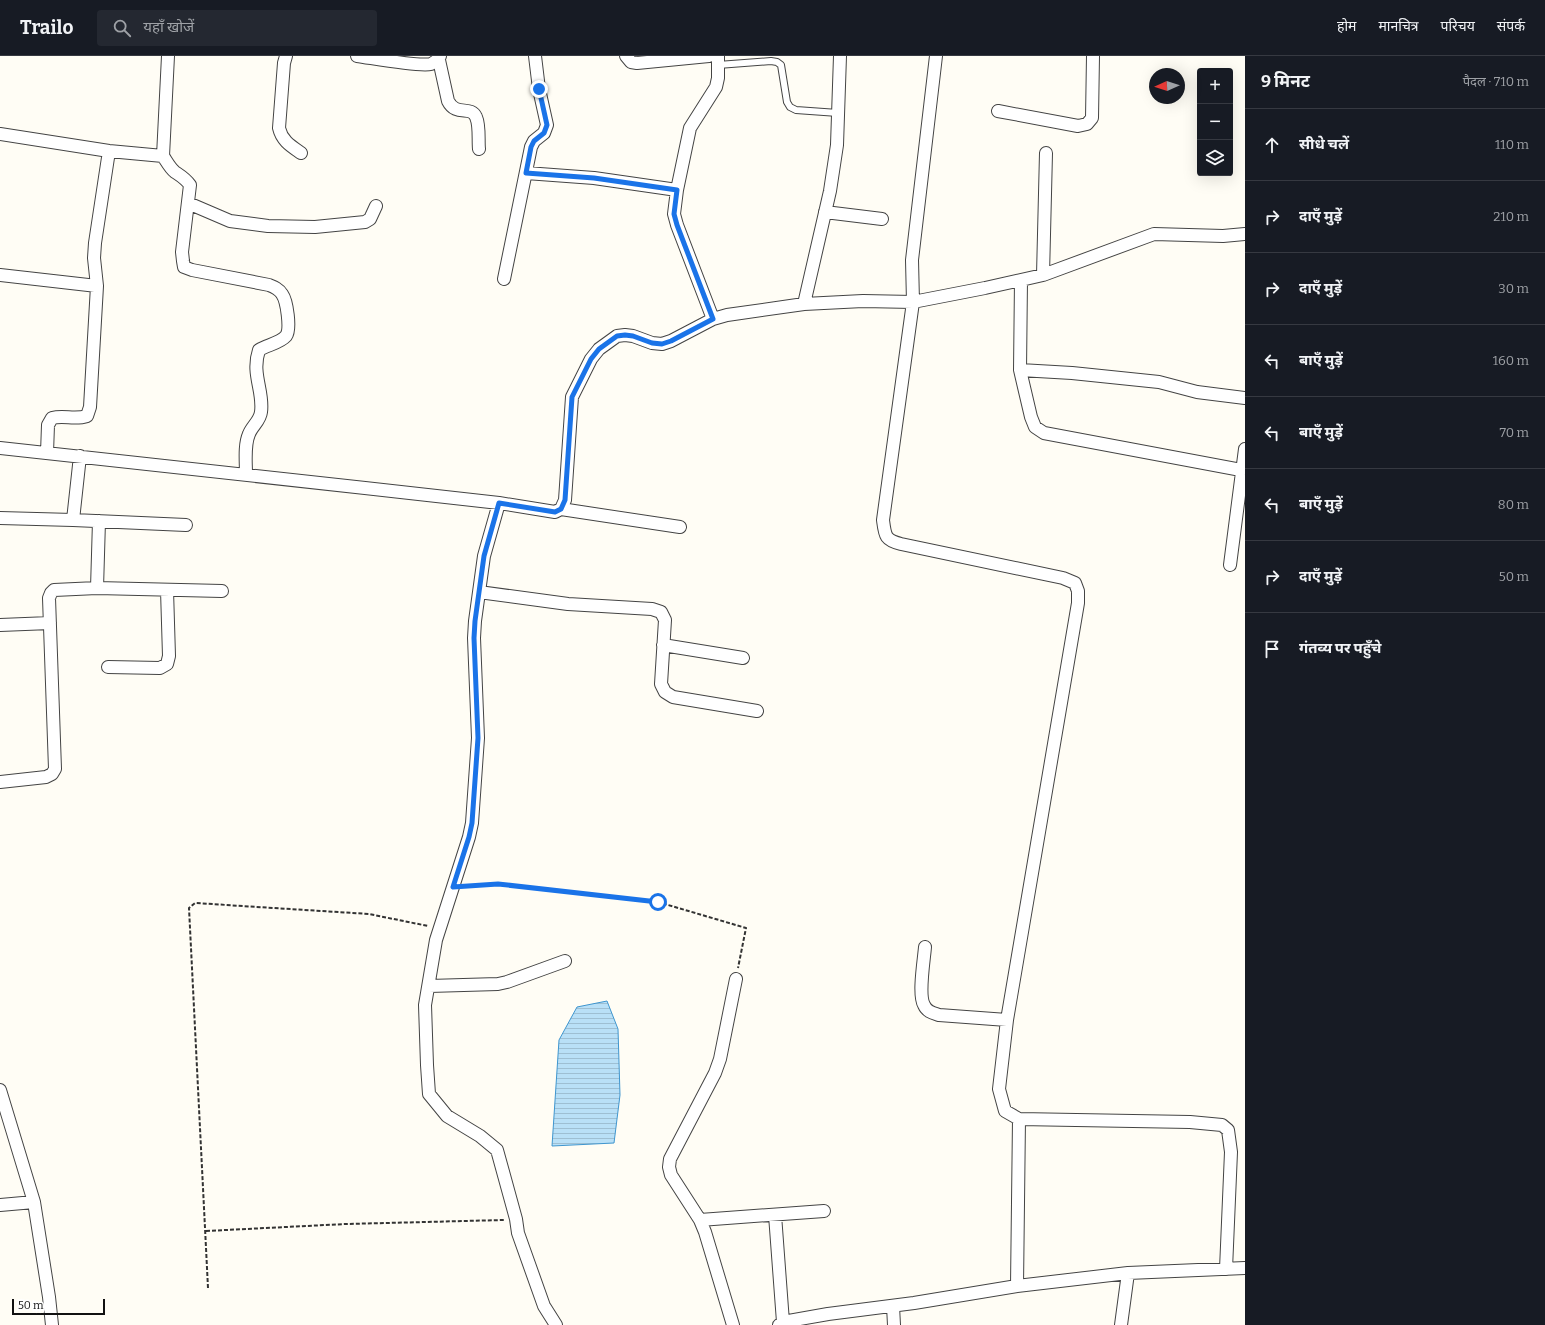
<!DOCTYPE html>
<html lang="hi">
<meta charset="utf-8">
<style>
:root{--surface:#171b24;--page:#242831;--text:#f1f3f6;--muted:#9ea1a6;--line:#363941}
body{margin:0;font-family:Bitter,"Noto Sans Devanagari",serif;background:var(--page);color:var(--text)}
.controls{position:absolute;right:12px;top:12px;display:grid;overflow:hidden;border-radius:4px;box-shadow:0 4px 16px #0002}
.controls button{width:36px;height:36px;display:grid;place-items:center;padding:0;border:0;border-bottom:1px solid var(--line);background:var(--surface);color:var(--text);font:20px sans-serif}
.compass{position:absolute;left:1149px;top:12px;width:36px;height:36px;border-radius:50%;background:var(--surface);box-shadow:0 4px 16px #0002;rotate:267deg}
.scale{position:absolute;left:12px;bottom:10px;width:93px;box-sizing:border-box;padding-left:4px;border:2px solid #111;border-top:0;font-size:11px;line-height:14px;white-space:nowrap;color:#111;-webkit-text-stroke:3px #fff;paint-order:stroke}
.stop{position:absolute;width:12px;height:12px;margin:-9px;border:3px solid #1a73e8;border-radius:50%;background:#fff}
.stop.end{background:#1a73e8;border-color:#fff;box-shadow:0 1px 4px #0008}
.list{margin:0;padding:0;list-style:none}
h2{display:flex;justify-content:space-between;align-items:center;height:52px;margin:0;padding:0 16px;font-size:17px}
h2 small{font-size:13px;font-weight:400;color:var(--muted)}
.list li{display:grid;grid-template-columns:26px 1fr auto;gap:12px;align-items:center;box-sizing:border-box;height:72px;padding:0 16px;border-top:1px solid var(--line)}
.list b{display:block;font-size:15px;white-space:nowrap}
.list em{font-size:13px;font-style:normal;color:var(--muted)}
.icon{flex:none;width:22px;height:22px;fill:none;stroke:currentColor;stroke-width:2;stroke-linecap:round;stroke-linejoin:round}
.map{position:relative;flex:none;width:1245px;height:1269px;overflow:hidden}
header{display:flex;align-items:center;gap:24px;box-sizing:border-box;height:56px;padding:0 20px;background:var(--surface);border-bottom:1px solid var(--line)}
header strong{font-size:19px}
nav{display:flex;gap:22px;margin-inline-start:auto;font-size:14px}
.search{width:280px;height:36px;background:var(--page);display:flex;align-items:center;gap:10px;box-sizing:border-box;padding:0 14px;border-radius:4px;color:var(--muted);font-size:15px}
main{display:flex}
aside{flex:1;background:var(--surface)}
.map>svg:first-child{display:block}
</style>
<header>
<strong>Trailo</strong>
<div class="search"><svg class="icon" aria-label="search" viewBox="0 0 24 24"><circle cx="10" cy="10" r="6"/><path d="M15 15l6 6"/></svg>यहाँ खोजें</div>
<nav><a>होम</a><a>मानचित्र</a><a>परिचय</a><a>संपर्क</a></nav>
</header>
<main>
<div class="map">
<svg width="1245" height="1269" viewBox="0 0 1245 1269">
<defs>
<pattern id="water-rules" width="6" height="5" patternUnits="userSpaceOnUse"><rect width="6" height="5" fill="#b9e0f7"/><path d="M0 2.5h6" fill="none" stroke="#9ebfd3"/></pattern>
</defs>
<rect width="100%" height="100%" fill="#fffdf5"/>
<path fill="url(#water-rules)" stroke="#3f96cf" d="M607 945 618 973 620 1039 614 1087 552 1090 559 984 577 951Z"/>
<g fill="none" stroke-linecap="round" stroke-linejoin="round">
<g stroke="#444" stroke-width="8">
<path id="lane" d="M718 9 771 5 777 6 781 9 787 46 790 51 796 54 838 57"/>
</g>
<g stroke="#444" stroke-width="14">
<path id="street" d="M286 0 284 7 279 72C282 85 291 90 301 97
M357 0C372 2 419 11 431 8 435 6 438 4 440 0
M626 0 631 6 637 7 709 0
M936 0 912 204 913 246 883 464C885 480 885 484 901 488L1063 522 1075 527 1078 535V547L1007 964 999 1033 1005 1055 1019 1063 1190 1066 1222 1069 1228 1074 1231 1096 1226 1213
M439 4 448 45C456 61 471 49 476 61 480 70 478 84 479 93
M998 55 1078 70 1087 68 1092 62 1093 0
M0 78 109 95 163 100C167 106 170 112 175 116 181 120 186 123 190 129L182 196 183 205 184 211 192 214 269 229C274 231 279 233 282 238 287 245 291 273 286 280 280 287 267 289 259 294 251 318 264 335 261 356 260 365 252 370 249 378 244 389 246 406 246 418
M163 100 168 0
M526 117 594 122 677 134
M188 147 230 165 268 170 315 171 365 166 370 163 376 150
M825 156 882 163
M0 219 97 230
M1043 219 1046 97
M504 223 531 91 534 85 544 77 547 69 539 33 535 0
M1021 224 1020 314 1031 361 1035 371 1044 377 1241 414
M804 248 830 135 837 89 840 0
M713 263 677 169 674 158 677 134 690 72 716 31 718 22V0
M1020 314 1072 317 1159 326 1197 336 1245 342
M0 392 365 432 499 447 555 456 561 453 565 444 572 341 591 303 599 293 617 280 625 279 633 280 652 287 662 288 671 285 713 263 727 259 804 248 863 245 913 246 985 232 1043 219 1154 178 1223 180 1245 178
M47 397 48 369 52 362C64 359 75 364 87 360L90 351 97 230 94 202 95 187 109 95
M499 447 484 500 475 565 474 582 478 682 472 767 469 781 436 884 425 949 427 1009 429 1038 447 1060 480 1080 497 1094 516 1163 518 1177 544 1250 556 1269
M561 453 680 471
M0 462 73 464 186 469
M73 464 80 400
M1230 509 1245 393
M97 532 99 465
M479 536 568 548 652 553 661 556 665 564 661 628 665 636 673 641 757 655
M0 569 50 567
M663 589 743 602
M108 611 160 612 167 608 169 600 167 534
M0 726 46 721 52 718 55 713 49 542 51 537 54 534 97 532 222 535
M925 891C924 904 918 939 924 949 927 956 933 957 939 959L1007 964
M429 930 498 928 507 926 565 905
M0 1034 34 1146 49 1241 52 1269
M0 1149 34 1146
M775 1159 783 1266
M700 1164 824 1155
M1017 1230 1019 1063
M893 1250 894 1269
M733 1269 705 1176 700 1164 671 1119 669 1111 670 1103 715 1017 720 1003 736 923
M779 1269 783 1266 828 1258 914 1247 1017 1230 1128 1217 1245 1212
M1121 1269 1128 1217"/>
</g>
<path stroke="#333" stroke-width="2" stroke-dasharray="4 2" stroke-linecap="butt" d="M466 830 498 828 658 846 746 872 738 912
M206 1175 346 1168 504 1164
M208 1232 189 852 195 847 369 858 428 870"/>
<use href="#lane" stroke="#fff" stroke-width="6"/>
<use href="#street" stroke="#fff" stroke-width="12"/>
</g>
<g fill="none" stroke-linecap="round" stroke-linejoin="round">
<path stroke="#1a73e8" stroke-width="5" d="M539 33 547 69 544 77 534 85 531 91 526 117 594 122 677 134 674 158 677 169 713 263 671 285 662 288 652 287 633 280 625 279 617 280 599 293 591 303 572 341 565 444 561 453 555 456 499 447 484 500 475 565 474 582 478 682 472 767 469 781 453 831 498 828 658 846"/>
</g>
</svg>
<div class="controls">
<button>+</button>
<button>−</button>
<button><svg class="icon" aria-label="layers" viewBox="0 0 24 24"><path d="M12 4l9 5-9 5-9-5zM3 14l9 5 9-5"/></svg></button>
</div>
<svg class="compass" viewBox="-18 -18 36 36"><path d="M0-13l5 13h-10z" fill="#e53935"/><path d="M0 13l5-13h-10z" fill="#9ea1a6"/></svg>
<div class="scale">50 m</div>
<div class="stop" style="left:658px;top:846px"></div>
<div class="stop end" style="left:539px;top:33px"></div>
</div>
<aside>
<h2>9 मिनट<small>पैदल · 710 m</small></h2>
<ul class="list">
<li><svg class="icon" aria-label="ahead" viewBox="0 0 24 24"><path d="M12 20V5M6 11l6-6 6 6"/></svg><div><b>सीधे चलें</b></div><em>110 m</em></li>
<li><svg class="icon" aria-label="right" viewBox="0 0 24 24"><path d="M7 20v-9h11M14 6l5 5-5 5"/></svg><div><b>दाएँ मुड़ें</b></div><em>210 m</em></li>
<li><svg class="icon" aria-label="right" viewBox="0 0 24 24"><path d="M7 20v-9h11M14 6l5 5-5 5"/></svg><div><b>दाएँ मुड़ें</b></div><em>30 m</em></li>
<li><svg class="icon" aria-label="left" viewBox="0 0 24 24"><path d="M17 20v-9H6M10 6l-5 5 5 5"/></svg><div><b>बाएँ मुड़ें</b></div><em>160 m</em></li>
<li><svg class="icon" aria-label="left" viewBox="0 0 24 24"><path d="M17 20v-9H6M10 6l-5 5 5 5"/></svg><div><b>बाएँ मुड़ें</b></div><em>70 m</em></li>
<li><svg class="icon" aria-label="left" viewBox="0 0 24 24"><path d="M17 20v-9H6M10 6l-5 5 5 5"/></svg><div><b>बाएँ मुड़ें</b></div><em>80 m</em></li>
<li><svg class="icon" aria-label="right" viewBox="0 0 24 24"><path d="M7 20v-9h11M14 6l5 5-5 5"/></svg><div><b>दाएँ मुड़ें</b></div><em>50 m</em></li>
<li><svg class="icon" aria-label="arrive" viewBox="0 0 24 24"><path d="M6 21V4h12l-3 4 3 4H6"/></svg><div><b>गंतव्य पर पहुँचे</b></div></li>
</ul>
</aside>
</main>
